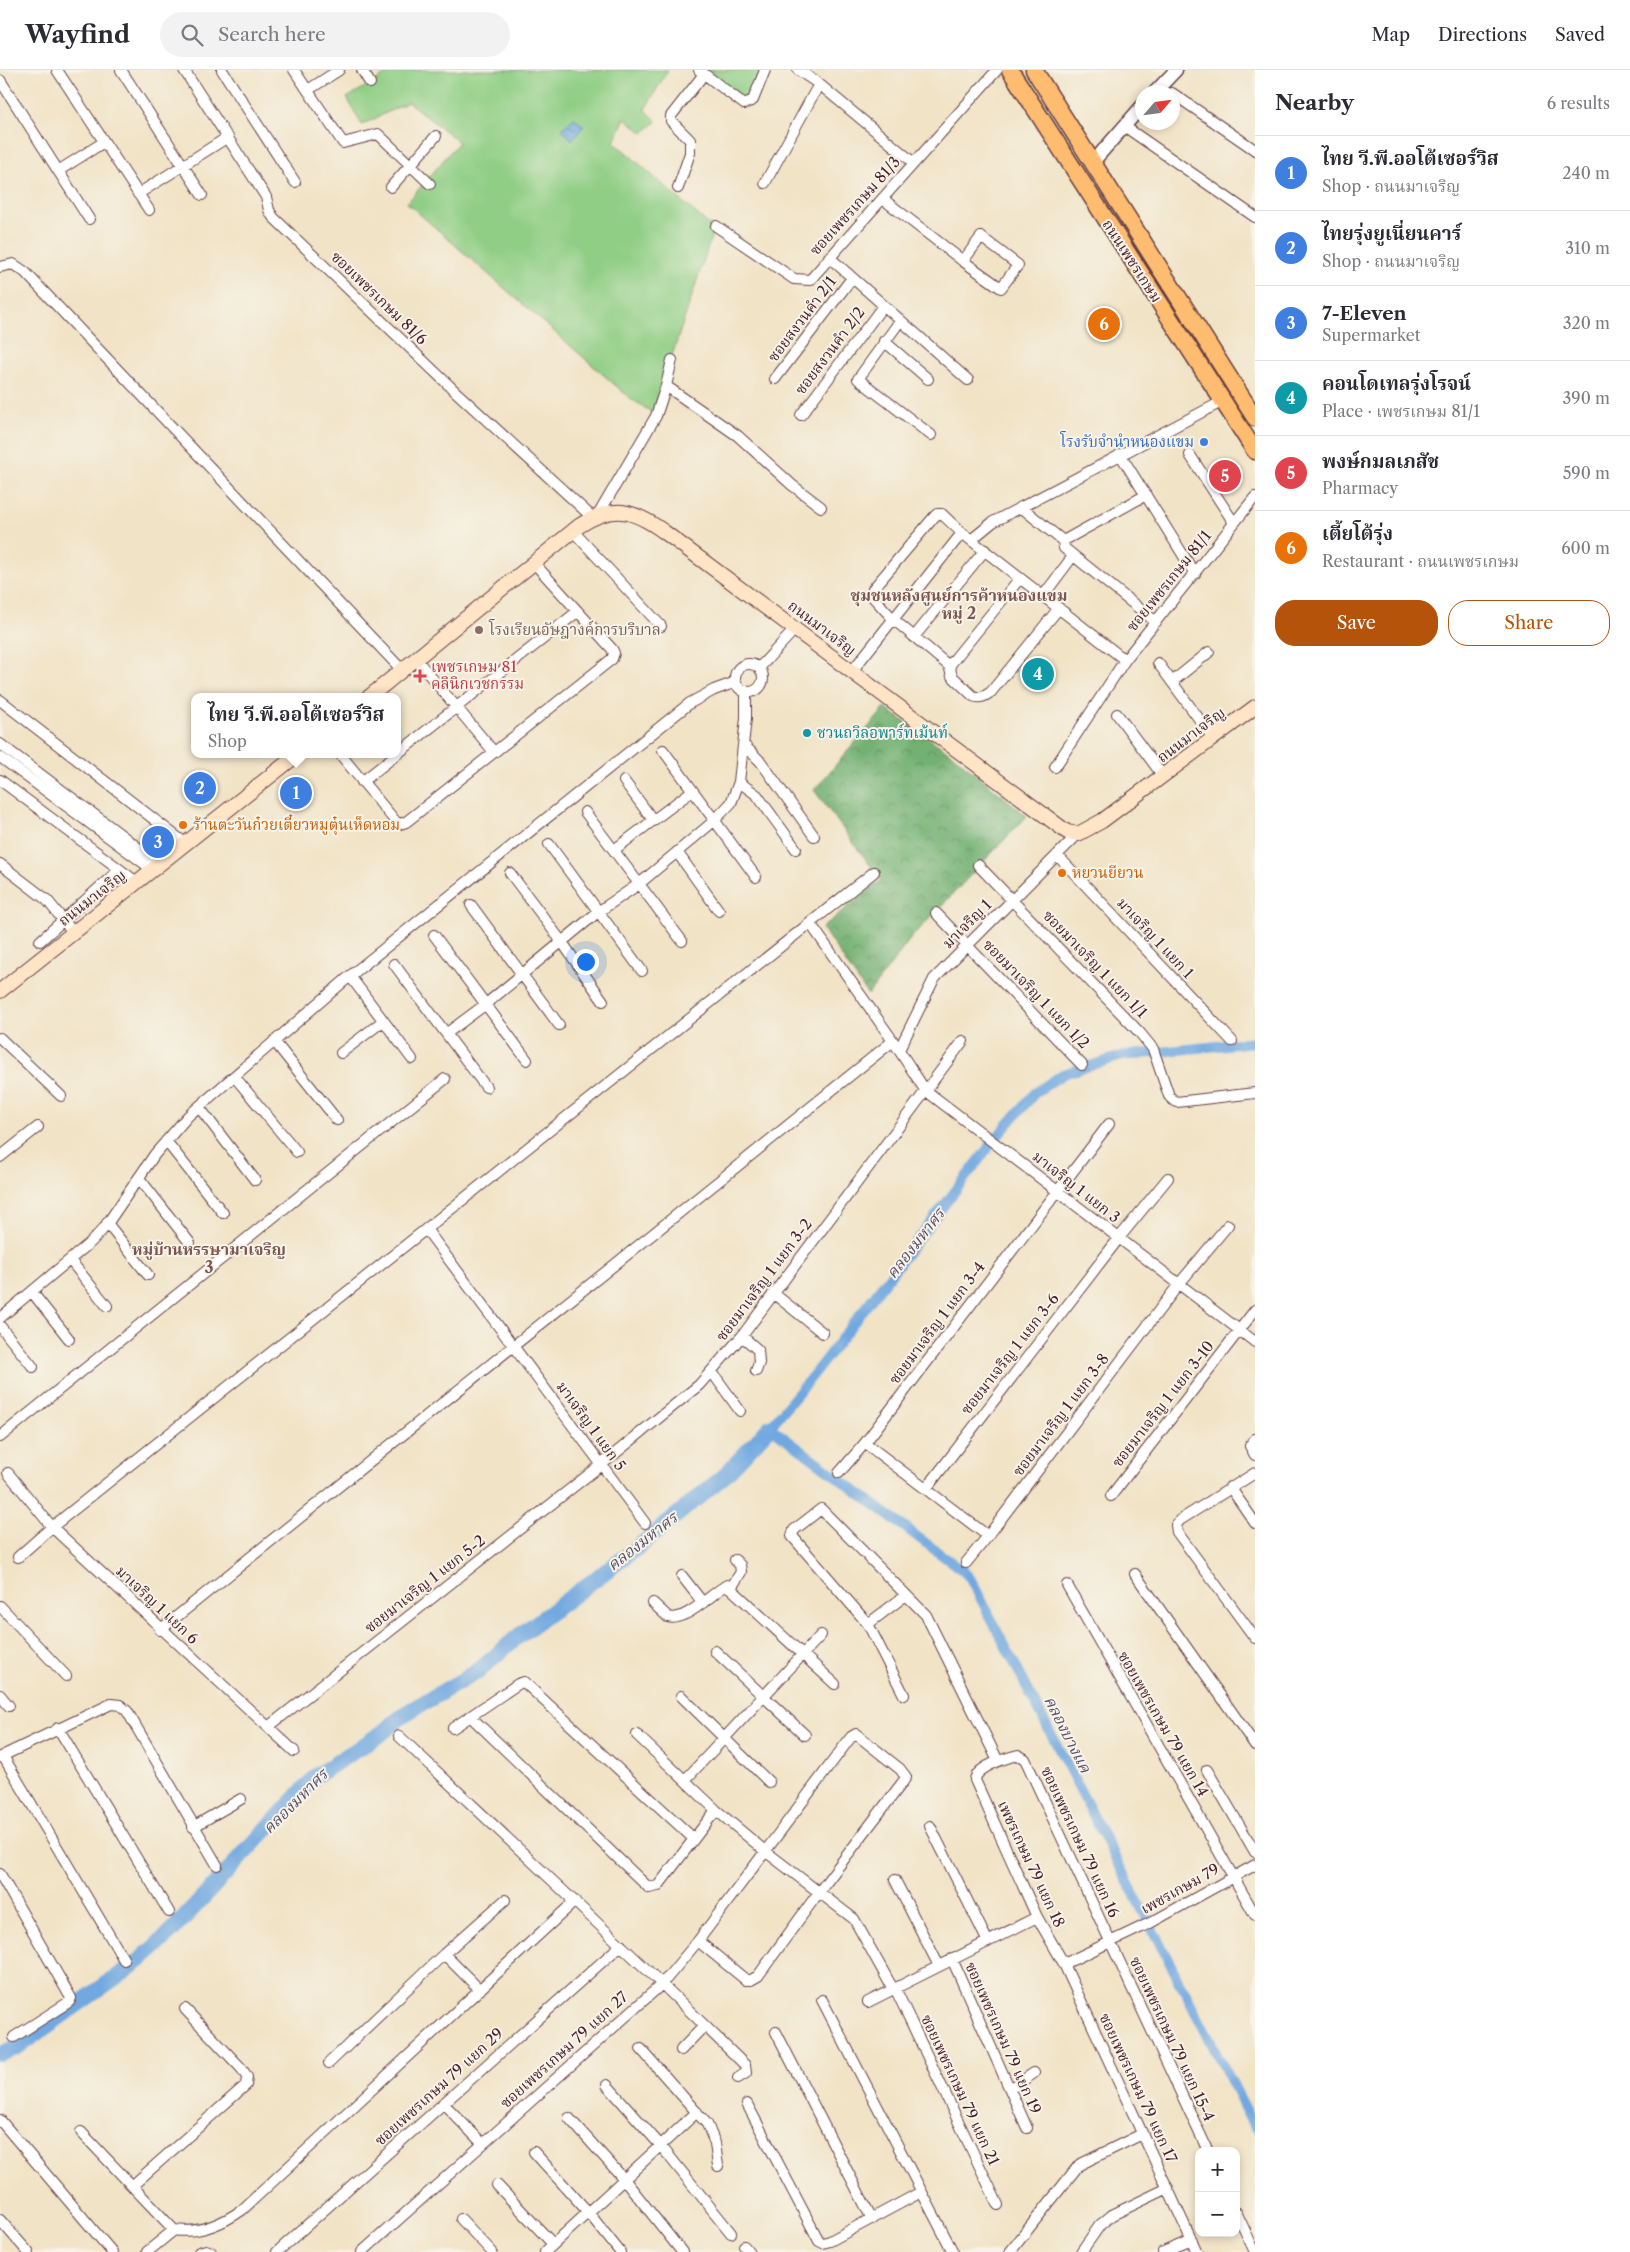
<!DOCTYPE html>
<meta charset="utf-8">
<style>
:root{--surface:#fff;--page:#f2f2f3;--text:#2b2b33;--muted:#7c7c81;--line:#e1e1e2;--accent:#b45309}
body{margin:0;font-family:"Libre Caslon Text","Noto Serif Thai",serif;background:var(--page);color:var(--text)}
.controls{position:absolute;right:15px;bottom:15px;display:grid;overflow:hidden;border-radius:10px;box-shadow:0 2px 8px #0003}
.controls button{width:45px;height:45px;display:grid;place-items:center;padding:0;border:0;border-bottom:1px solid var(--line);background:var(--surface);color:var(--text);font:25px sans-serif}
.compass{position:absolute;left:1135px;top:15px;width:45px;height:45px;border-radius:50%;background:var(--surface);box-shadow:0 2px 8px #0003;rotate:62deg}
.you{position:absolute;left:585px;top:891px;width:18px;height:18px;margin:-12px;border:4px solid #fff;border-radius:50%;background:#1a73e8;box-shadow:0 0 0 8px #1a73e833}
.badge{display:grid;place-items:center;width:32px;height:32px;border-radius:50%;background:var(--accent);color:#fff;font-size:16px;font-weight:700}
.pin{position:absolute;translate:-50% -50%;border:2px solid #fff;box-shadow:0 1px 5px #0006}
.popup{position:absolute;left:191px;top:623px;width:210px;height:65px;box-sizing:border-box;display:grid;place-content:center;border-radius:10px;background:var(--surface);filter:drop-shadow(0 1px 4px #0005);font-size:16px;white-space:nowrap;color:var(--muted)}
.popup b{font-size:19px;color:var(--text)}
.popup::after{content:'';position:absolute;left:50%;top:100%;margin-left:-10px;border:10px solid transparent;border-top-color:var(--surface)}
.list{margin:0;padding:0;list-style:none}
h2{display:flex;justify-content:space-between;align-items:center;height:65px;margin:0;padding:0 20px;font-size:21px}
h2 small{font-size:16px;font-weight:400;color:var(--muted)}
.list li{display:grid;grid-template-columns:32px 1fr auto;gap:15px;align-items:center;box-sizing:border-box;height:75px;padding:0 20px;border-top:1px solid var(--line)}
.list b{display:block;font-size:19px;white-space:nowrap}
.list p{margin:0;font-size:16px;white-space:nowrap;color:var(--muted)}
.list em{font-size:16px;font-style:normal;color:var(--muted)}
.actions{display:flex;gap:10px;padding:15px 20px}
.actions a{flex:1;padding:11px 0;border:1px solid var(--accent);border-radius:20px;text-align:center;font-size:18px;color:var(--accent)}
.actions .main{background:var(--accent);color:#fff}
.icon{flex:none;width:28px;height:28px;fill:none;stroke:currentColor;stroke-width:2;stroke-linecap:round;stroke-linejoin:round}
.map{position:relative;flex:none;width:1255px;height:2182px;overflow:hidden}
header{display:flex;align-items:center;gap:30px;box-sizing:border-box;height:70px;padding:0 25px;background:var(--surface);border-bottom:1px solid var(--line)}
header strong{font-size:24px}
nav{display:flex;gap:28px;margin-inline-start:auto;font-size:18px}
.search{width:350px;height:45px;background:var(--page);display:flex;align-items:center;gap:12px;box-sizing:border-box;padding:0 18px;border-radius:28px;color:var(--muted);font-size:19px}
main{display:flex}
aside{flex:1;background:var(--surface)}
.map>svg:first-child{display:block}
</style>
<header>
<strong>Wayfind</strong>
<div class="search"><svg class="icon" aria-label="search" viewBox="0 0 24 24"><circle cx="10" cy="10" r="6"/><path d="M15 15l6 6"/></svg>Search here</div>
<nav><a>Map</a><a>Directions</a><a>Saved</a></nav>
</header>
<main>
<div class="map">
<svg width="1255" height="2182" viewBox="0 0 1255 2182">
<defs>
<pattern id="forest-crowns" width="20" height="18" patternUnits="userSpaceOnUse" patternTransform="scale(1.25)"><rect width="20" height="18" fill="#73b172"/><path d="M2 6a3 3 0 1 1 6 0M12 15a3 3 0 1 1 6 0" fill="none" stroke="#608f5e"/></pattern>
<pattern id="water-waves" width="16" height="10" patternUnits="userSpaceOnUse" patternTransform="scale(1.25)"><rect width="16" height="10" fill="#71a8e0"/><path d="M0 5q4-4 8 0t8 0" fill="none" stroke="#5f88b6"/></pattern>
</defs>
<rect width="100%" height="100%" fill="#f7f3e8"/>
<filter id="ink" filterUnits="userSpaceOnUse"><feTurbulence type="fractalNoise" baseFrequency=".02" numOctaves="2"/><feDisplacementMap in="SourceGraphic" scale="10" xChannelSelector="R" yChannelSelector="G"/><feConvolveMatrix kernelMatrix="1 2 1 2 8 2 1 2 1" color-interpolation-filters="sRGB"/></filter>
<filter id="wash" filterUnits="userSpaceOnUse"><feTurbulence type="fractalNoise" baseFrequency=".0096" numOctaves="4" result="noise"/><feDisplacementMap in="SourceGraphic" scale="20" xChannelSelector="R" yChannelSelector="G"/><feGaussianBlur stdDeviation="1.12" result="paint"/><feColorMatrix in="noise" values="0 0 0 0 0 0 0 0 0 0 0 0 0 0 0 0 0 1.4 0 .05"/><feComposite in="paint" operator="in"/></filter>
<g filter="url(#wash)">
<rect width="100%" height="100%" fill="#f1e3c6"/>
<path fill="#8fce84" stroke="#6c7658" d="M393 0H668L645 39 657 51 643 63 625 48 614 72 714 159 653 343 630 328 407 133 459 72 408 32 362 55 347 28Z
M699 0H761L745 29Z"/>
<path fill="url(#forest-crowns)" stroke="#5e684e" d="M885 638 953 685 1027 746 911 868 868 925 822 858 881 810 814 720Z"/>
<path fill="url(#water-waves)" stroke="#5e6486" d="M574 48 584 56 572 70 562 59Z"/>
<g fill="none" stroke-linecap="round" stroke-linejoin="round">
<path stroke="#71a8e0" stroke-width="10" d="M1255 972 1122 986 1063 1004 1035 1023 996 1068 814 1304 770 1357 962 1500 970 1508 1255 2057"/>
<path stroke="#71a8e0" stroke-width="16" d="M0 1984 16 1978 139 1891 171 1862 316 1706 382 1663 406 1643 478 1601 516 1568 637 1478 724 1406 770 1357"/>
</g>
</g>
<g filter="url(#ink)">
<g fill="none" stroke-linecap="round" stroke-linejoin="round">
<g stroke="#633c42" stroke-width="12">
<path id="minor" d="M57 0 149 140
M121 0 202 125
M184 0 266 127 269 140 273 147 457 323 592 447
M222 0 295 112
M294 0 343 73 378 64 430 114
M362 0 370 13
M699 0 744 34 753 30 765 0
M798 0 819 14 914 93
M0 10 89 149
M308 20 339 0
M1172 23 1255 80
M1124 56 1255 147
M58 101 104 72
M765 113 819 14
M391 117 436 66
M678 118 690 83V70L671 51V46L704 4
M138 124 228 67
M883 129 963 191 1001 218 1018 195 981 167 963 191
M716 156 794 209 810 210 997 0
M829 187 968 310
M0 197 13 194 25 202 402 600
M900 251 858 309 931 365
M884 271 928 309
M775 309 852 208
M666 316 672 290
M801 345 883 236
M1120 384 1195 504
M1190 385 1234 453
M1021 437 1063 471 1064 478 1156 552
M598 445 656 346 666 316 738 366 792 415 821 437
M573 461 661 556
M971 470 993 452 1223 331
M1063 471 1146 425
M1043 526 1073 486
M1059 538 991 622C985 626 981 629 973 626L952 606 949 596 893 549 872 526 873 519 934 447 937 444H942L962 463 1125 590
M914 567 985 480
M416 589 494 682
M1158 593 1213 668
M735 608a14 14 0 1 1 28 0a14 14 0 1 1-28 0Z
M949 596 1020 508
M759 598 796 558
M852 601 962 463
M1172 612 1209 582
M0 630 186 774
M1117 644 1163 706
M0 674 160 794
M744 675 761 692 814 766
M663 680 756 807
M340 684 396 752 400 754 406 752 612 589 614 583 612 579 534 493
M397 684 577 542
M0 687 153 800
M1055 697 1125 590 1255 427
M0 710 138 813
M624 711 653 750
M362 712 397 684
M739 712 757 725 796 779
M585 742 682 871
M549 774 642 901
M614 780 692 721
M677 782 719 841
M1057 785 1232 971
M0 794 47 830 68 856
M978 795 1140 963 1153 979 1169 1026 1173 1030 1177 1032 1255 1023
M510 803 562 872 603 931
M471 835 559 955
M936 843 1082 995
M810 853 893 971 925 1020 1255 1272
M434 865 527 990
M40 871 119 800
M394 894 486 1017
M350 906 412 989
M447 963 486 934 598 842 639 814 714 751 731 733 739 712 746 648V621
M0 968 61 1026
M274 971 337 1050
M899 980 934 909 1078 764
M341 983 383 951
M234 1006 297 1082
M199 1037 255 1110
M166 1071 223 1143
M0 1087 38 1057
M139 1108 190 1173
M107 1153 148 1205
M426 1159 645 1453
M70 1190 107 1236
M32 1222 69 1269
M773 1223 823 1263
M0 1248 91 1172 105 1157 155 1084 188 1046 350 906 690 633 714 620 736 612
M0 1256 33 1297
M742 1266 758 1280 759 1293 756 1301
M712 1302 740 1341
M0 1367 445 1009
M1255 1369 1250 1376 1255 1385
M865 1373 988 1466
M8 1403 52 1457 294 1681
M839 1403 865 1373 1109 1054
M1255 1403 1180 1450 1176 1455 1177 1462 1255 1568
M1230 1417 1255 1453
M926 1419 1119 1168 1168 1108
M1111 1426 1255 1240
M18 1487 52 1457 874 802
M966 1493 988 1466 1179 1214 1228 1155
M1135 1504 1255 1675
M682 1506 703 1533
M1067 1515 1255 1845
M731 1518 741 1502 740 1495 735 1490
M653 1533 668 1547C685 1553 713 1522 727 1515L835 1614
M0 1536 66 1606
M868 1554 906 1525
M160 1560 893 971
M715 1581 805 1665
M0 1625 9 1636
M904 1625 868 1554 792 1466 794 1460 821 1439 926 1545 998 1691
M681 1626 769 1712
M471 1647 649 1818 658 1816 716 1740
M268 1657 601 1395 699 1315 742 1266 963 971
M58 1658 169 1842
M453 1658 518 1614 524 1612 694 1769
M637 1665 716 1740 765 1781 854 1849 893 1919
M399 1666 662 1914 745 1995 746 2003 738 2008
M3 1686 124 1890
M0 1687 111 1634 120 1635 127 1641 217 1795
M1207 1700 1255 1782
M685 1710 821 1565
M930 1756 988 1872
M193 1757 241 1729
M0 1804 71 1928 69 1932 14 1967
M895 1810 939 1896
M444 1884 480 1920
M952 1889 1027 2058
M1064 1894 1152 1852 1255 1795
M895 1918 998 2135
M822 1930 953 2182
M868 1932 1037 1847
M776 1962 872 2149
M641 1979 707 2054 715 2073 718 2096
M681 1980 704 1956
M329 1993 444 1884 505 1830
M607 2015 661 2076 731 2163
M1010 2019 1034 2003
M443 2033 482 2073
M747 2034 819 2171 823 2173 830 2171 921 2122
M569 2048 624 2109 682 2182
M0 2050 112 2182
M81 2062 174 2160
M534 2082 588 2142 620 2182
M133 2115 246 2015 247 2007 242 1999 185 1939
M497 2115 553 2174
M1236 2142 1255 2182
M461 2149 492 2182
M0 2150 28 2182
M744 2176 749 2182
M147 2182 174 2160C199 2164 222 2154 242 2140L575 1831
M199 2182 206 2180 211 2182
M277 2182 621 1875
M362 2182 662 1914 698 1871 851 1667 856 1664 900 1699 906 1707 902 1713 819 1822 758 1906 751 1910H746L698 1871
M545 2182 697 2042
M1010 2182 1079 2095 1142 2064
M1081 2182 1100 2155 1112 2145 1168 2118
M1163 2182 1192 2170
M1197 2182 1064 1894 1037 1847 975 1710C976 1697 1006 1688 1018 1685L1025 1689 1208 2081"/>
</g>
<g stroke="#633c42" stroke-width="15">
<path id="tertiary" d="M1155 22 1176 0
M1093 92 1142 36"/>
</g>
<g stroke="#633c42" stroke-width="16">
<path id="secondary" d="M369 627 579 456C613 434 632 439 663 461L1067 762 1078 764 1102 751 1255 637
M0 921 298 684"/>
</g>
<g stroke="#633c42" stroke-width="19">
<path id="primary" d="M1010 0 1255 381
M1034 0 1255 348"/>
</g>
<use href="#minor" stroke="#fff" stroke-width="10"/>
<use href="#tertiary" stroke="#fff" stroke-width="12"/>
<use href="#secondary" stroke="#ffe4c6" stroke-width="14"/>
<use href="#primary" stroke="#febc70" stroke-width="16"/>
</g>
</g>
<circle fill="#3f7fe0" stroke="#f7f3e8" stroke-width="2" cx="1204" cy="372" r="5"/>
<circle fill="#8d6e63" stroke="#f7f3e8" stroke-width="2" cx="479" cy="560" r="5"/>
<path fill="#e0444e" stroke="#f7f3e8" stroke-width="2" d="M417.5 598.5h5v5h5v5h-5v5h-5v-5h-5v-5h5z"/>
<circle fill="#0f9aa8" stroke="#f7f3e8" stroke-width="2" cx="807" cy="663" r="5"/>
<g fill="#e8710a" stroke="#f7f3e8" stroke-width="2">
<circle cx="183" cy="755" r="5"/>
<circle cx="1062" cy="803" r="5"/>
</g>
<g text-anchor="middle" stroke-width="4" stroke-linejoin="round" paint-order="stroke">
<g font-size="15" fill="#4a1f2b" stroke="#f7f3e8">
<text transform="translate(855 136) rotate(-48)" y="5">ซอยเพชรเกษม 81/3</text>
<text transform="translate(1132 191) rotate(57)" y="5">ถนนเพชรเกษม</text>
<text transform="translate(379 228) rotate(44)" y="5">ซอยเพชรเกษม 81/6</text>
<text transform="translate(802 249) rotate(-53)" y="5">ซอยสงวนคำ 2/1</text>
<text transform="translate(830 281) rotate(-53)" y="5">ซอยสงวนคำ 2/2</text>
<text transform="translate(1169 511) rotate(-51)" y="5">ซอยเพชรเกษม 81/1</text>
<text transform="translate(822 558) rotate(37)" y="5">ถนนมาเจริญ</text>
<text transform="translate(1191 665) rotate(-37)" y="5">ถนนมาเจริญ</text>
<text transform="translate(92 828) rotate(-38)" y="5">ถนนมาเจริญ</text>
<text transform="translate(967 854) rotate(-45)" y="5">มาเจริญ 1</text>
<text transform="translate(1155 868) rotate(47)" y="5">มาเจริญ 1 แยก 1</text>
<text transform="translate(1095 894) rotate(46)" y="5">ซอยมาเจริญ 1 แยก 1/1</text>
<text transform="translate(1036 924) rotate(46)" y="5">ซอยมาเจริญ 1 แยก 1/2</text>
<text transform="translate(1076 1117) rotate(38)" y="5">มาเจริญ 1 แยก 3</text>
<text transform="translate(764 1210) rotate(-53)" y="5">ซอยมาเจริญ 1 แยก 3-2</text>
<text transform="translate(937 1253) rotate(-53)" y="5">ซอยมาเจริญ 1 แยก 3-4</text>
<text transform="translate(1010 1284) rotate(-52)" y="5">ซอยมาเจริญ 1 แยก 3-6</text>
<text transform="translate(1163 1334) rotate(-52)" y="5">ซอยมาเจริญ 1 แยก 3-10</text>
<text transform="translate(1061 1345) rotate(-53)" y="5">ซอยมาเจริญ 1 แยก 3-8</text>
<text transform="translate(591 1356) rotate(54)" y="5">มาเจริญ 1 แยก 5</text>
<text transform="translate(425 1514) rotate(-38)" y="5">ซอยมาเจริญ 1 แยก 5-2</text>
<text transform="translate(157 1535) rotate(43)" y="5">มาเจริญ 1 แยก 6</text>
<text transform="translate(1163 1654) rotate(60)" y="5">ซอยเพชรเกษม 79 แยก 14</text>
<text transform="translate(1080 1772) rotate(65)" y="5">ซอยเพชรเกษม 79 แยก 16</text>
<text transform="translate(1031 1794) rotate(65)" y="5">เพชรเกษม 79 แยก 18</text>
<text transform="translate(1180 1819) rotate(-29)" y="5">เพชรเกษม 79</text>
<text transform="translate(1003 1968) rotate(66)" y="5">ซอยเพชรเกษม 79 แยก 19</text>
<text transform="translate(1172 1969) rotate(65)" y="5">ซอยเพชรเกษม 79 แยก 15-4</text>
<text transform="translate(564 1980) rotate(-42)" y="5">ซอยเพชรเกษม 79 แยก 27</text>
<text transform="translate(439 2017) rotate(-42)" y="5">ซอยเพชรเกษม 79 แยก 29</text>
<text transform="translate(1138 2018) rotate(65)" y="5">ซอยเพชรเกษม 79 แยก 17</text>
<text transform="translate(960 2020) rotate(65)" y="5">ซอยเพชรเกษม 79 แยก 21</text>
</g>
<g font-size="15" fill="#366cbe" stroke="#f7f3e8" text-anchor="end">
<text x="1194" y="377">โรงรับจำนำหนองแขม</text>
</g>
<g font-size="15" fill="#785e54" stroke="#f7f3e8" text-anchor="start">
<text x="489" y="565">โรงเรียนอัษฎางค์การบริบาล</text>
</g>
<g font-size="15" fill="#be3a42" stroke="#f7f3e8" text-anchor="start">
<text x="431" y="602">เพชรเกษม 81<tspan x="431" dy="17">คลินิกเวชกรรม</tspan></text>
</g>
<g font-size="15" fill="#0d838f" stroke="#f7f3e8" text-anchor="start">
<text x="817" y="668">ชวนถวิลอพาร์ทเม้นท์</text>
</g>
<g font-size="15" fill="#c56008" stroke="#f7f3e8" text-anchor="start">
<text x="193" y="760">ร้านตะวันก๋วยเตี๋ยวหมูตุ๋นเห็ดหอม</text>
<text x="1072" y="808">หยวนยียวน</text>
</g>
<g font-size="16" font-weight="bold" fill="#7d5551" stroke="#f7f3e8">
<text x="959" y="531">ชุมชนหลังศูนย์การค้าหนองแขม<tspan x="959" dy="18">หมู่ 2</tspan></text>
<text x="209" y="1185">หมู่บ้านหรรษามาเจริญ<tspan x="209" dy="18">3</tspan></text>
</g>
<g font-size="16" font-style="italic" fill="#584f6a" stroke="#f7f3e8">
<text transform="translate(915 1173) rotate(-52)" y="6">คลองมหาศร</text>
<text transform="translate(642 1471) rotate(-38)" y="6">คลองมหาศร</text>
<text transform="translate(1068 1664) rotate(63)" y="6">คลองบางแค</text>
<text transform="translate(295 1731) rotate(-45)" y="6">คลองมหาศร</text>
</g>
</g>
</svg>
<div class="controls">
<button>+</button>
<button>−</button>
</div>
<svg class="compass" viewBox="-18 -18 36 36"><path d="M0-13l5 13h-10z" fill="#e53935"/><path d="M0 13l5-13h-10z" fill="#7c7c81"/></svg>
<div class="you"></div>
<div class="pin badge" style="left:296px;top:723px;background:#3f7fe0">1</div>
<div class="popup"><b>ไทย วี.พี.ออโต้เซอร์วิส</b>Shop</div>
<div class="pin badge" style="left:200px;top:718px;background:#3f7fe0">2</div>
<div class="pin badge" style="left:158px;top:772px;background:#3f7fe0">3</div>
<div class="pin badge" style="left:1038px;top:604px;background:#0f9aa8">4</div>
<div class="pin badge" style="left:1225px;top:406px;background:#e0444e">5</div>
<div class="pin badge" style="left:1104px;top:254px;background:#e8710a">6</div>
</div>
<aside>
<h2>Nearby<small>6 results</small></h2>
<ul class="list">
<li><span class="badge" style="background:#3f7fe0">1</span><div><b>ไทย วี.พี.ออโต้เซอร์วิส</b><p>Shop · ถนนมาเจริญ</p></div><em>240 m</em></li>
<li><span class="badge" style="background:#3f7fe0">2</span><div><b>ไทยรุ่งยูเนี่ยนคาร์</b><p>Shop · ถนนมาเจริญ</p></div><em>310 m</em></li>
<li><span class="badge" style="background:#3f7fe0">3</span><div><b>7-Eleven</b><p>Supermarket</p></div><em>320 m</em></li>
<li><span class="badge" style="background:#0f9aa8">4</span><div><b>คอนโดเทลรุ่งโรจน์</b><p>Place · เพชรเกษม 81/1</p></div><em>390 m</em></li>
<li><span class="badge" style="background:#e0444e">5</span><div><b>พงษ์กมลเภสัช</b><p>Pharmacy</p></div><em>590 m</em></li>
<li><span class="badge" style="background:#e8710a">6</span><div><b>เตี้ยโต้รุ่ง</b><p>Restaurant · ถนนเพชรเกษม</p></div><em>600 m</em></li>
</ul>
<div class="actions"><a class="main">Save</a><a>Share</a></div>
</aside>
</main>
